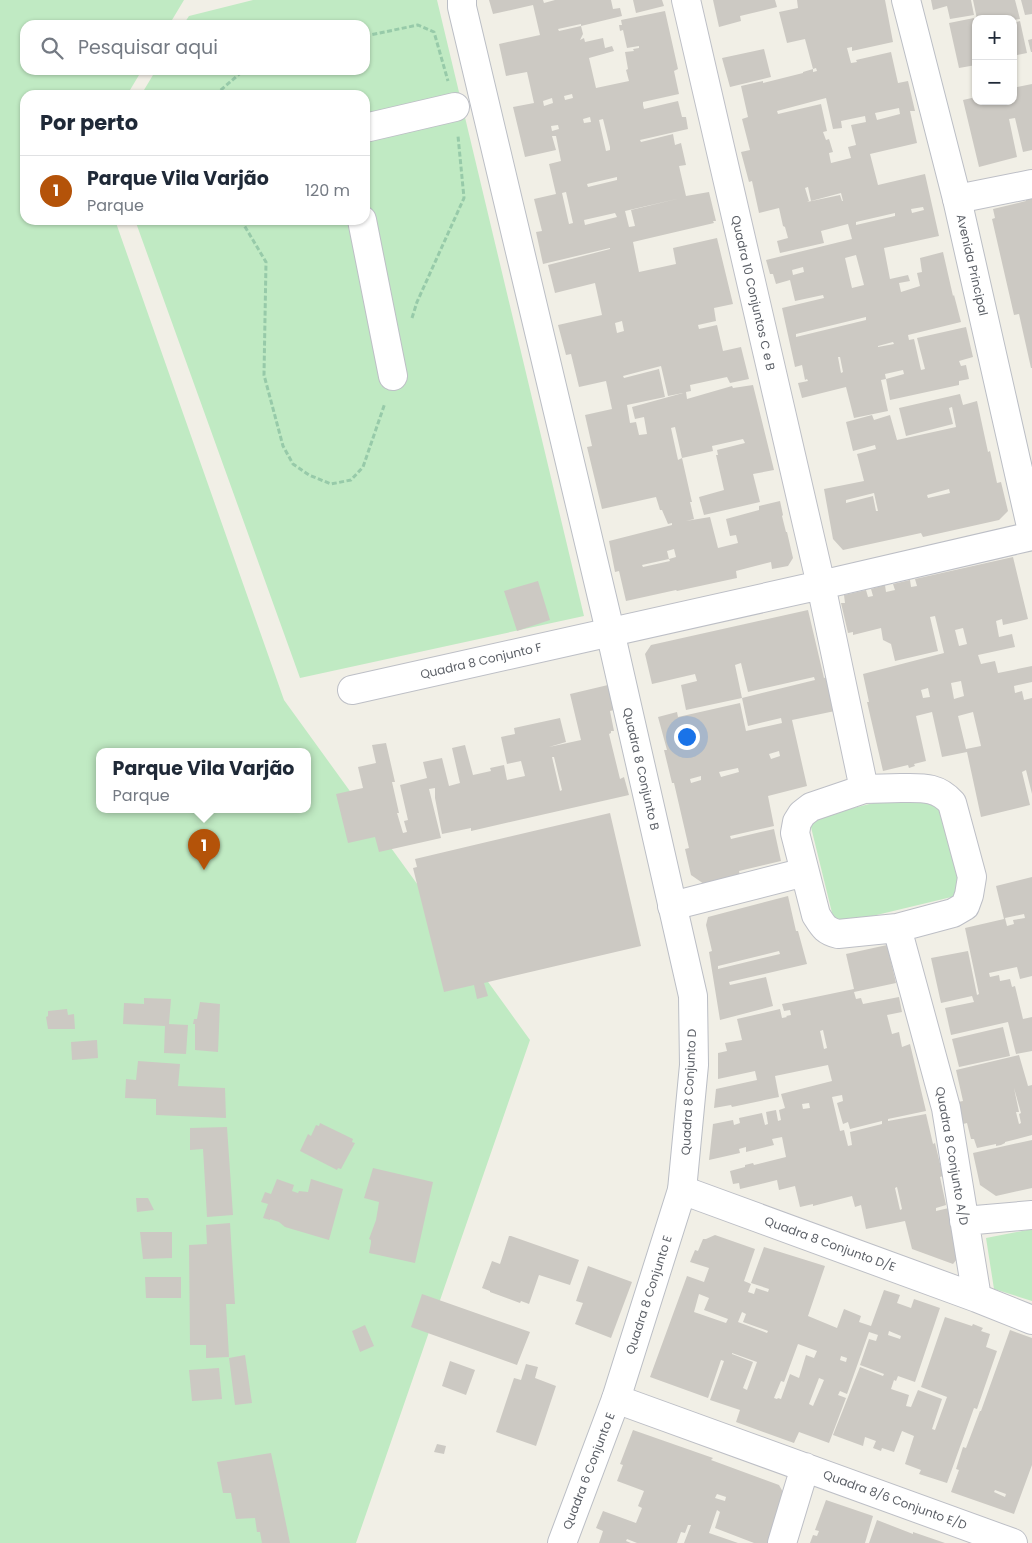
<!DOCTYPE html>
<html lang="pt">
<meta charset="utf-8">
<style>
:root{--surface:#fff;--page:#f6f6f7;--text:#1f2937;--muted:#747a83;--line:#e0e1e3;--accent:#b45309}
body{margin:0;font-family:Poppins,sans-serif;background:var(--page);color:var(--text)}
.controls{position:absolute;right:15px;top:15px;display:grid;overflow:hidden;border-radius:10px;box-shadow:0 1px 4px #0004}
.controls button{width:45px;height:45px;display:grid;place-items:center;padding:0;border:0;border-bottom:1px solid var(--line);background:var(--surface);color:var(--text);font:25px sans-serif}
.you{position:absolute;left:686px;top:736px;width:18px;height:18px;margin:-12px;border:4px solid #fff;border-radius:50%;background:#1a73e8;box-shadow:0 0 0 8px #1a73e833}
.badge{display:grid;place-items:center;width:32px;height:32px;border-radius:50%;background:var(--accent);color:#fff;font-size:16px;font-weight:700}
.pin{position:absolute;translate:-50% -41px;filter:drop-shadow(0 1px 2px #0008)}
.pin::after{content:'';position:absolute;top:26px;width:18px;height:15px;background:inherit;clip-path:polygon(0 0,100% 0,50% 100%)}
.popup{position:absolute;left:96px;top:748px;width:215px;height:65px;box-sizing:border-box;display:grid;place-content:center;border-radius:10px;background:var(--surface);filter:drop-shadow(0 1px 4px #0005);font-size:16px;white-space:nowrap;color:var(--muted)}
.popup b{font-size:19px;color:var(--text)}
.popup::after{content:'';position:absolute;left:50%;top:100%;margin-left:-10px;border:10px solid transparent;border-top-color:var(--surface)}
.list{margin:0;padding:0;list-style:none}
h2{display:flex;justify-content:space-between;align-items:center;height:65px;margin:0;padding:0 20px;font-size:21px}
h2 small{font-size:16px;font-weight:400;color:var(--muted)}
.list li{display:grid;grid-template-columns:32px 1fr auto;gap:15px;align-items:center;box-sizing:border-box;height:70px;padding:0 20px;border-top:1px solid var(--line)}
.list b{display:block;font-size:19px;white-space:nowrap}
.list p{margin:0;font-size:16px;white-space:nowrap;color:var(--muted)}
.list em{font-size:16px;font-style:normal;color:var(--muted)}
.icon{flex:none;width:28px;height:28px;fill:none;stroke:currentColor;stroke-width:2;stroke-linecap:round;stroke-linejoin:round}
.map{position:relative;flex:none;width:1032px;height:1543px;overflow:hidden}
.search{position:absolute;background:var(--surface);box-shadow:0 1px 4px #0004;left:20px;top:20px;width:350px;height:55px;display:flex;align-items:center;gap:12px;box-sizing:border-box;padding:0 18px;border-radius:15px;color:var(--muted);font-size:19px}
.panel{position:absolute;background:var(--surface);box-shadow:0 1px 4px #0004;left:20px;top:90px;width:350px;height:135px;border-radius:15px}
.map>svg:first-child{display:block}
</style>
<div class="map">
<svg width="1032" height="1543" viewBox="0 0 1032 1543">
<rect width="100%" height="100%" fill="#f1efe6"/>
<path fill="#c0eac3" fill-rule="evenodd" d="M0 0H184L169 25H25V70H142L127 95H25V220H115L284 700 530 1040 356 1543H0ZM100 751H308V809H100Z
M253 0H437L584 616 300 678 135 220H365V95H141L156 70H365V25H183L189 16Z
M938 787 964 894 835 925 809 819Z
M1032 1229V1301L994 1289 986 1238Z"/>
<path fill="#ccc9c3" fill-rule="evenodd" d="M489 0H543L544 3 555 0H611L613 9 620 8 622 16 581 26V24L558 29 559 31 581 26 583 34 580 40 584 38 585 42 603 38 605 48 612 46 614 51 589 58 596 88 629 81 626 70 628 69 625 52 634 51 633 49 639 48V46L627 48 623 30 620 31 619 25H622L621 20 665 11 678 69 674 71 679 94 643 102V105L644 109 678 101 682 117H686L688 129 640 140 641 142 673 134 675 145 681 143 686 165 679 166 686 196 709 192 716 221H713L714 223 633 242 639 272 676 264 673 248 717 238 733 304 714 308 716 321 698 325 699 329 717 325 723 351 741 347 749 379 730 383 727 377 690 385 691 391 686 392 687 399 732 386 733 388 753 385 774 470 753 474 760 502 704 515 699 497 724 490 716 455H718L717 450 745 443 743 439 712 446 713 451 682 458 675 427 671 428 678 460 682 458 691 498 692 502H690L694 519 686 521 710 517 718 548 738 543 736 535 730 536 726 519 759 510V506L780 501 783 515 782 516 786 532H787L793 558 788 566 772 569 771 562 736 571 737 578 677 591 676 590 626 601 619 571 615 572 609 541 672 525V523L668 524 662 510H660L656 497 602 509 587 447 592 446 585 415 612 409 606 381 579 387 571 354 566 355 558 325 602 315 595 283 555 293 548 265 610 249V248L543 264 536 232 542 231 534 199 556 194 549 164 561 161 556 136H552L556 150 525 157 513 107 534 103 527 72 506 76 499 44 540 35 533 5 493 14ZM572 94 573 98 565 100 564 96ZM552 98 553 103 544 106 543 101ZM590 117 591 122 584 123 583 119ZM603 119 610 147V150L606 151 599 120ZM558 125 559 129 552 131 551 126ZM617 177V180L588 187 587 184ZM566 192 573 223 569 224 562 193ZM681 198 631 210 635 226 629 227 625 211ZM615 213 617 217 585 225 584 220ZM622 321 624 331 617 333 615 323ZM661 366 668 396 683 393 632 407 635 419 644 417 647 434 639 435 636 422 630 423 627 405 665 397 659 369 624 378 623 376ZM674 549 676 557 669 559 670 561 643 567 642 565 669 559 667 551Z
M633 0H662L664 6 636 13Z
M713 0H775L777 7 740 16 741 21 719 27Z
M797 0H885L893 42 852 51V47L847 48 851 63 857 62 856 60 891 52 898 83 908 81 915 111H910L917 143 870 154 878 185 925 174 939 236 884 248 890 279 908 275 910 281 899 283 901 292 920 286 917 273 922 272 920 258 943 252 953 296 954 295 961 322 908 335 909 340 914 339 921 370 925 369 917 338 966 327 973 357 959 361 961 366 966 365 969 379 959 381V385L890 400 886 379 904 374 903 370 885 374 886 379 881 380 888 411 854 418 846 387 802 398 798 383 808 381 807 379 805 380 802 365 795 367 782 308 824 298 823 295 795 301 790 280 776 284 773 274H770L766 260 852 239 848 224 821 231 824 243 780 253 777 241 788 238 785 227 783 226 779 208 759 213 752 181 749 182 741 152 750 150 742 119 748 117 741 86 763 81V83L803 73V72L813 69V72L817 71 816 68 813 69 805 39 787 43 779 12 798 8ZM826 98 833 129 842 128 841 121 865 116 866 122 851 125 856 145 848 147 851 158 831 163 829 153 833 152 829 139 826 140 823 132 827 131 821 104 778 114 777 111ZM899 108 900 114 877 120 875 113ZM808 187 811 201 841 193 843 201H842L840 195 807 202 809 201 805 188ZM923 207 924 210 912 213 911 209ZM895 213V216L856 225V222ZM856 255 864 285 852 288 845 258ZM803 267 804 272 793 275 792 270ZM866 317V320L796 337V334ZM893 342 894 344 878 347V346ZM838 357H840L843 372 841 373Z
M931 0H971L974 15 950 19 947 6 933 10Z
M973 0H1015L1020 19 1013 20V19H977Z
M1021 0H1032V14L1025 15Z
M974 18 976 25V65L959 68 949 23Z
M1020 21 1027 53 1013 56V23Z
M1032 39V52H1031L1028 40Z
M764 49 771 77 730 87 722 58Z
M1032 84V150L1023 152 1015 118 1009 119 1017 157 979 167 963 100 976 97V101H1013V88Z
M1032 197V368H1031L1019 314 1014 315 992 219 995 218 993 209 1026 201V199Z
M960 394 963 405 977 401 988 452 990 451 997 483 1001 482 1008 511 999 520 923 537 921 533 843 550 833 539 824 489 864 481 857 454 876 449 875 445 853 451 846 422 872 415 874 420 890 415 897 440 956 427 952 407 949 408 953 424 906 436 899 408ZM949 489 950 493 928 498 927 495ZM874 493 878 511H876L873 496 846 503V500Z
M1013 557 1028 619 1003 625 1002 619 996 621 999 637 1012 634 1015 647 978 655 981 664 995 661 998 673 1032 666V682L1014 686 1015 693 1022 691 1024 700 1032 698V794L1026 770 1022 772 1030 805 981 817 967 752 942 757 932 712 916 716 926 761 914 764 915 766 909 768 908 765 883 771 867 702H869L863 674 944 653 935 616 930 617 938 651 895 661 891 644 883 640 881 628 853 635V632L848 633 841 603H845L844 595 866 590 868 597 873 596 871 589 885 585 886 592 895 590 893 584 910 580 911 587 917 586 915 579ZM963 628 967 644 959 646 955 630ZM961 681 964 696 954 699 951 683ZM928 688 930 697 923 698 921 690ZM973 712 981 746 966 749 958 716Z
M538 581 550 620 517 631 504 591Z
M808 610 824 678 827 677 835 711 792 720 807 786 768 796 774 826 730 836 731 839 774 829 781 861 739 871 740 876 704 884 691 875 685 849 689 848 674 783H672L664 750H667L658 717 677 712 678 717 740 703 746 731 782 723 781 718 748 726 742 698 815 680 814 677 748 692 741 663 735 665 742 698 686 710 681 685 697 681 695 674 652 684 645 654 651 645ZM779 751 780 756 771 759 769 754ZM738 768 739 772 721 777 719 772ZM701 776V780L691 783 690 779Z
M608 685 614 710 610 711 614 731H611V733L609 734 620 779 624 777 629 795 471 831V828L442 834 435 798V788L429 789 441 838 379 852 375 837 348 843 336 794 363 788 358 767 376 763 372 745 386 743 395 782H392L399 813H397L403 833 407 832 404 821 408 820 400 785 427 778 423 762 442 758 449 786 460 783 452 748 465 745 473 775 491 771 490 768 504 765 507 780 525 776 521 761 507 764 501 737 515 734 514 728 560 718 566 742 549 747 581 740 570 694ZM552 757H554L562 790 560 791Z
M610 813 641 946 484 983 488 996 477 999 474 985 444 992 413 868 417 867 415 859Z
M1032 877V976L1020 979 1017 967 989 973 990 977 999 975 1000 981 1010 979 1012 987 1015 986 1023 1019 1032 1017V1051L1016 1054 1008 1022 951 1035 945 1008 974 1002 972 996 941 1003 931 958 968 951 977 995 979 994 965 928 1004 919 996 886ZM1024 914 1025 918 1013 920 1014 924 1007 926 1005 918Z
M788 896 796 931H798L807 964 729 982 730 985 766 977 773 1006 720 1020 709 952 712 951 706 925 708 917ZM779 951 780 954 718 969V966Z
M887 945 896 983 854 992 856 999 861 998 863 1004 899 997 902 1012 887 1015 892 1034 899 1032 902 1047 910 1044 926 1111 888 1119V1121L926 1114 933 1144 935 1143 943 1176 940 1177 946 1205 936 1208V1211L949 1208 954 1233 952 1234 957 1259 953 1264 912 1249 905 1221 866 1229 861 1205 855 1207 852 1196 813 1206V1204L800 1207 795 1186 779 1190 777 1180 740 1189 739 1183 733 1184 730 1171 745 1167V1165L753 1163 754 1165 786 1157 782 1137 772 1139 774 1145 746 1152V1147L739 1149 740 1153 709 1160 713 1124 733 1120 734 1125 740 1123 739 1118 762 1113 765 1125 768 1124 766 1112 776 1110 778 1121 781 1120 779 1110 785 1108 781 1094 832 1081 828 1065 775 1076 779 1097 732 1107 731 1105 714 1108 716 1089 757 1080 755 1071 718 1079V1053L727 1051 725 1043 742 1040 737 1019 780 1009 782 1018 787 1017 786 1016 791 1015 790 1010 784 1011 782 1004 854 989 846 954ZM823 1030 827 1048 824 1049 820 1031ZM842 1095 843 1101 837 1103 843 1124 848 1122 850 1129 882 1121V1124L850 1132 852 1145 848 1146 844 1130 840 1131 832 1097ZM809 1103 810 1108 803 1109 802 1104ZM897 1187 902 1209 900 1210 895 1188Z
M144 998 171 999 169 1024 188 1025 186 1054 164 1053 165 1026 123 1024 124 1003 144 1004Z
M200 1002 220 1004 218 1052 195 1050V1024H193L194 1019H197Z
M67 1009 68 1015 74 1014 75 1029H48L46 1017 48 1016V1011Z
M1003 1027 1010 1056 959 1067 952 1039Z
M97 1040 98 1058 72 1060 71 1042Z
M1019 1055 1028 1086 1032 1085V1135L1005 1142V1143L1001 1145 996 1146V1144L977 1148 974 1139H971L967 1123 963 1124 958 1102 963 1101 956 1070ZM1014 1088 1021 1113 1019 1114 1021 1123 1019 1124 1016 1112H1019Z
M138 1061 180 1064 178 1086 225 1088 226 1118 156 1115V1099L125 1098 126 1079 136 1080Z
M320 1123 353 1139 352 1142 355 1143 341 1169 338 1168 337 1170 300 1151 308 1134 311 1136 316 1125 319 1126Z
M227 1127 233 1215 207 1217 203 1149 190 1150V1128Z
M1032 1140V1188L996 1196 980 1185 973 1153Z
M373 1168 433 1182 415 1263 369 1253 371 1243V1240L369 1239 376 1220 379 1202 364 1198Z
M277 1179 294 1185 292 1191 298 1193 299 1191 308 1192 311 1179 343 1189 329 1240 285 1227 279 1222 270 1219V1220L263 1218 268 1204 261 1202 265 1192 271 1194Z
M136 1198H148L154 1210 137 1212Z
M230 1223 235 1304H226L229 1357 206 1358V1345H190L189 1245 207 1244 206 1225Z
M140 1232H172V1258L143 1259Z
M715 1235 755 1249 744 1281 751 1284 748 1292 754 1294 756 1288 768 1292 769 1289 751 1283 764 1247 825 1266 808 1316 837 1328 844 1309 861 1316 859 1322 871 1326 884 1290 900 1295 897 1303 911 1308 914 1299 940 1308 915 1382 898 1376 896 1381 894 1380 891 1389 909 1395 906 1406 911 1407 918 1390 942 1399 932 1429 935 1430 947 1397 921 1387 945 1317 972 1326 973 1324 983 1328 981 1331 990 1334 986 1347 997 1351 977 1409 974 1408 947 1483 919 1474 921 1470 905 1464 914 1436 902 1431 894 1452 882 1448 881 1451 873 1448 876 1441 865 1437 863 1446 833 1435 860 1367 883 1376 884 1374 860 1365 869 1339 876 1341 878 1335 869 1332 847 1394 840 1391 838 1395 846 1398 829 1443 799 1432 794 1443 736 1422 740 1410 710 1400 724 1361 721 1360 708 1398 650 1377 687 1276 704 1282 709 1268 690 1262 695 1250 698 1251 703 1239H706ZM699 1294 709 1298 704 1310 728 1319 726 1323 694 1312ZM742 1312 746 1314 743 1322 768 1331 767 1333 738 1322ZM889 1331 901 1336 900 1339 888 1335ZM798 1344 817 1351 814 1358 806 1355 799 1378 790 1374 781 1399 778 1398 777 1399 774 1398 781 1381 784 1382ZM732 1353 757 1362 747 1390 743 1388 753 1362 732 1354ZM841 1356 847 1358 846 1362 840 1360ZM819 1378 824 1380 813 1406 809 1404Z
M509 1236H511L579 1260 570 1285 539 1275 529 1304 521 1301 520 1303 490 1292V1291L482 1288 492 1261 500 1264Z
M588 1266 632 1282 611 1338 575 1324 583 1303 576 1301Z
M145 1277H181V1298H146Z
M422 1294 530 1332 517 1365 411 1327Z
M365 1325 374 1346 360 1352 352 1331Z
M1010 1330 1032 1338V1465L1014 1514 951 1492 959 1470 956 1469 963 1447 966 1448 980 1411H981ZM995 1490 1006 1494 1005 1497 994 1492Z
M245 1355 252 1403 235 1405 229 1358Z
M450 1361 475 1370 466 1395 442 1386Z
M526 1364 538 1367 535 1378 556 1386 536 1446 496 1432 514 1378 521 1380Z
M219 1368 222 1399 192 1401 189 1370Z
M633 1430 713 1458 711 1460 779 1485 787 1499 771 1543H754L715 1528 720 1512 717 1510 709 1533 738 1543H684L691 1525H688L685 1533 681 1532 677 1543H637L627 1539 626 1541 631 1543H599L603 1531 596 1528 603 1511 636 1523 642 1508 638 1506 644 1491 617 1481 623 1465 620 1464ZM717 1494 726 1497 725 1501 715 1498Z
M437 1444 446 1446 444 1454 434 1452Z
M271 1453 278 1485 290 1543H262L260 1532H257L255 1518 236 1519 231 1493H223L217 1462Z
M826 1500 873 1516 865 1543H810L813 1535 817 1536 819 1531 815 1530Z
M877 1520 913 1534V1532L945 1543H869Z"/>
<g fill="none" stroke-linecap="round" stroke-linejoin="round">
<g stroke="#bdbfc6" stroke-width="30">
<path id="street" d="M686 0 821 585 864 789
M365 128 455 107
M957 199 1032 184
M362 220 393 376
M352 690 821 585 1032 536
M901 788C922 788 937 786 952 803L972 877 969 895 965 906 953 913 897 928 838 934C825 931 823 926 816 915L795 833 797 822 802 814 811 807 864 789Z
M672 906 805 872
M897 928 946 1108 977 1298
M682 1190 977 1298 1032 1320
M964 1221 1032 1215
M616 1399 1013 1543
M782 1543 805 1467"/>
</g>
<g stroke="#bbbec5" stroke-width="30">
<path id="secondary" d="M462 0V7L610 631 693 996 694 1065 682 1190 616 1399 562 1543
M906 0 957 199 1032 531"/>
</g>
<path stroke="#97caa9" stroke-width="3" stroke-dasharray="5 2.5" stroke-linecap="butt" d="M365 36 418 25 434 32 448 81
M215 95 244 70
M241 220 266 262 264 375 283 446 293 464 309 475 331 484 351 480 363 467 385 403
M412 318 417 302 464 198 458 136"/>
<use href="#street" stroke="#fff" stroke-width="28"/>
<use href="#secondary" stroke="#fff" stroke-width="28"/>
</g>
<g text-anchor="middle" stroke-width="4" stroke-linejoin="round" paint-order="stroke">
<g font-size="12" fill="#5d6168" stroke="#fff">
<text transform="translate(972 265) rotate(77)" y="4">Avenida Principal</text>
<text transform="translate(753 293) rotate(77)" y="4">Quadra 10 Conjuntos C e B</text>
<text transform="translate(481 661) rotate(-13)" y="4">Quadra 8 Conjunto F</text>
<text transform="translate(641 769) rotate(77)" y="4">Quadra 8 Conjunto B</text>
<text transform="translate(689 1092) rotate(-87)" y="4">Quadra 8 Conjunto D</text>
<text transform="translate(952 1156) rotate(80)" y="4">Quadra 8 Conjunto A/D</text>
<text transform="translate(830 1244) rotate(20)" y="4">Quadra 8 Conjunto D/E</text>
<text transform="translate(649 1295) rotate(-72)" y="4">Quadra 8 Conjunto E</text>
<text transform="translate(589 1471) rotate(-69)" y="4">Quadra 6 Conjunto E</text>
<text transform="translate(895 1500) rotate(20)" y="4">Quadra 8/6 Conjunto E/D</text>
</g>
</g>
</svg>
<div class="controls">
<button>+</button>
<button>−</button>
</div>
<div class="you"></div>
<div class="pin badge" style="left:204px;top:870px">1</div>
<div class="popup"><b>Parque Vila Varjão</b>Parque</div>
<div class="search"><svg class="icon" aria-label="search" viewBox="0 0 24 24"><circle cx="10" cy="10" r="6"/><path d="M15 15l6 6"/></svg>Pesquisar aqui</div>
<section class="panel">
<h2>Por perto<small></small></h2>
<ul class="list">
<li><span class="badge">1</span><div><b>Parque Vila Varjão</b><p>Parque</p></div><em>120 m</em></li>
</ul>
</section>
</div>
